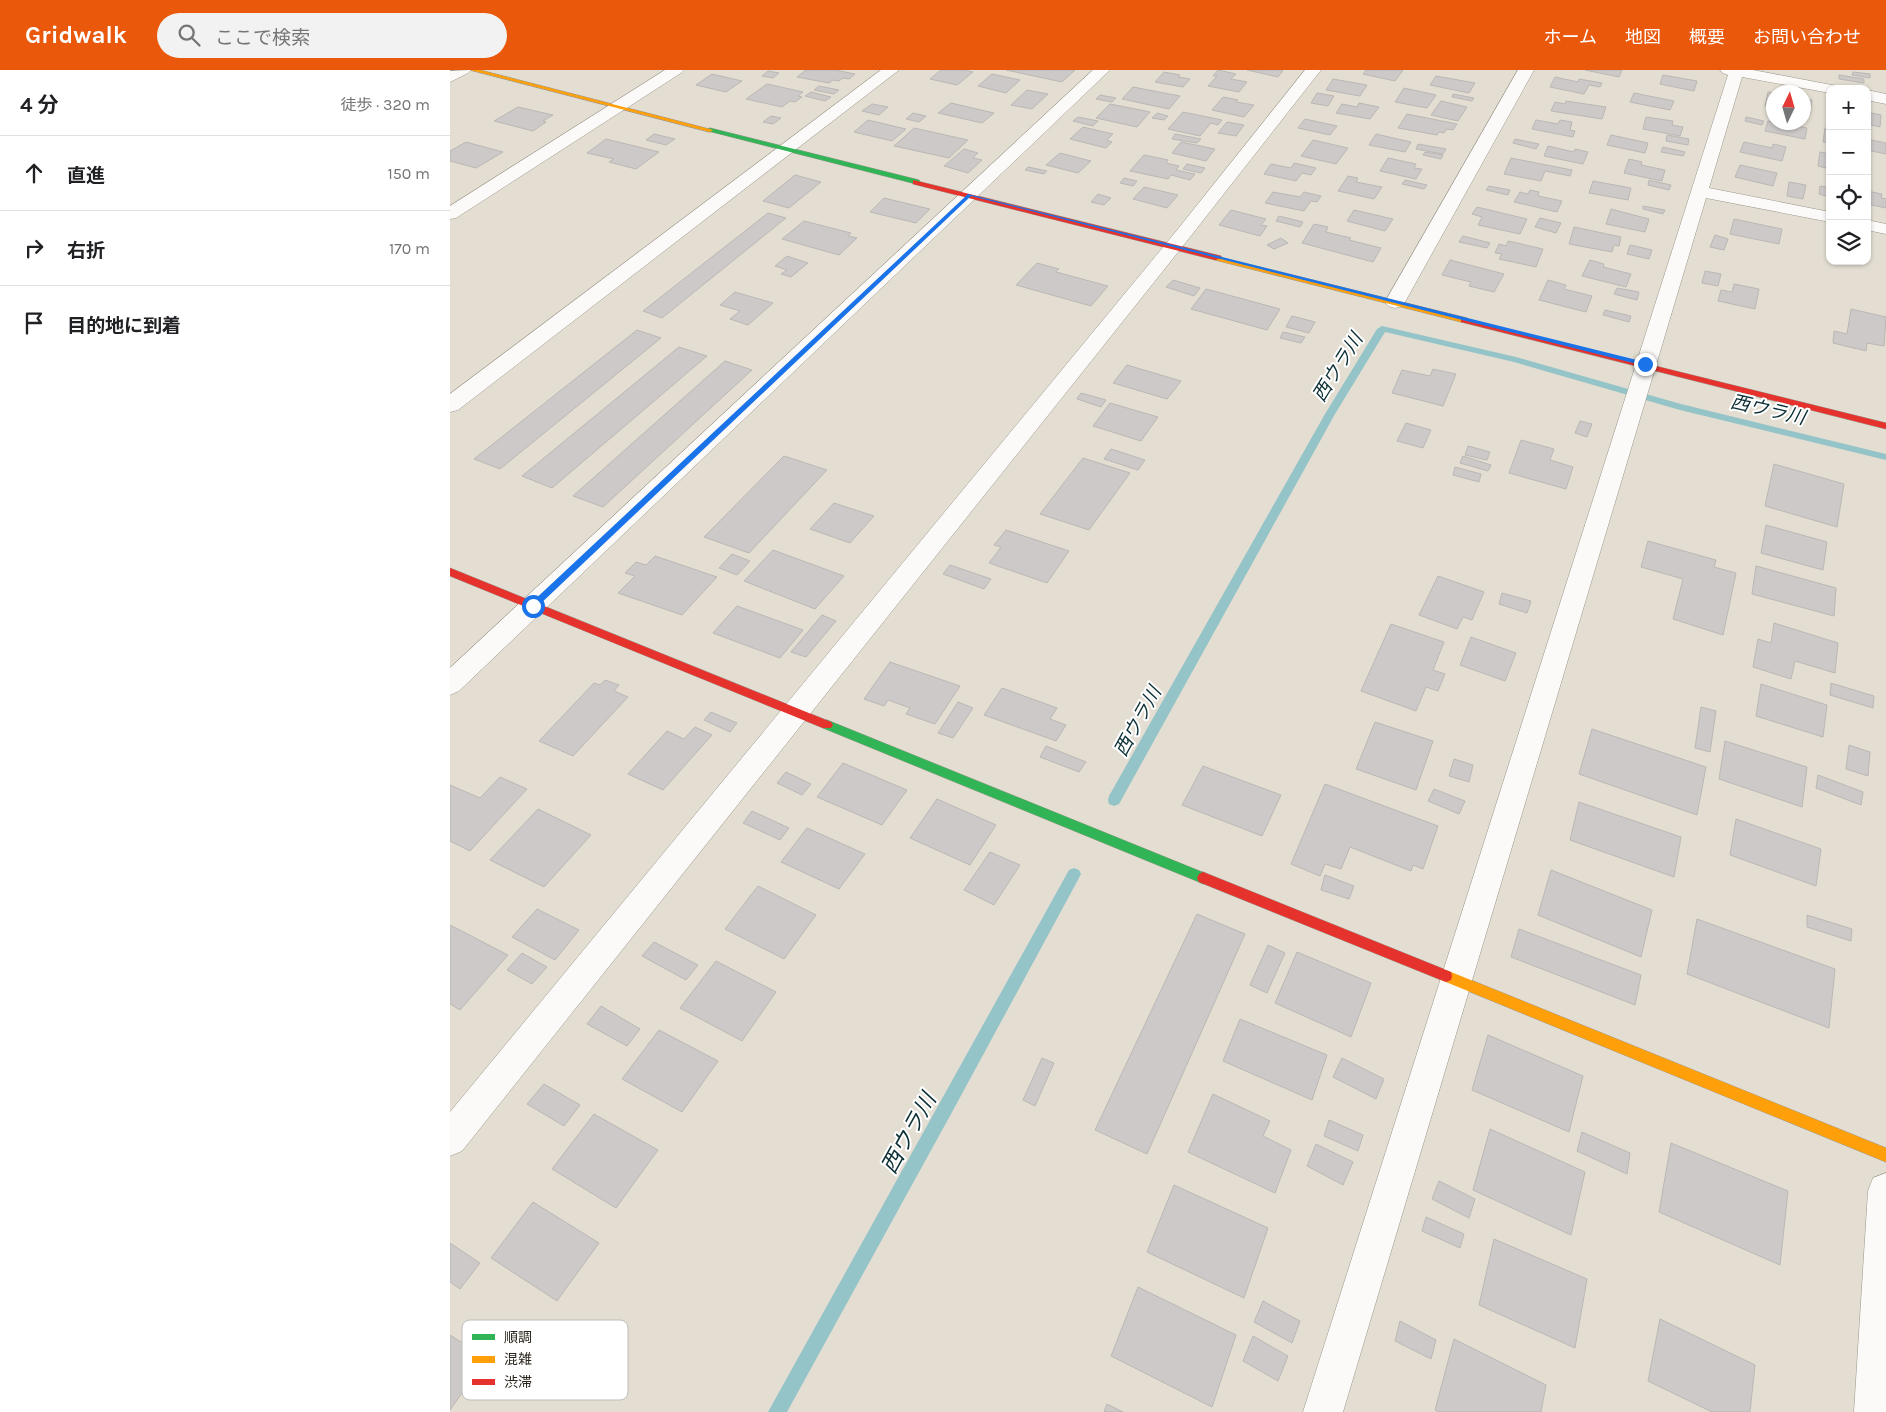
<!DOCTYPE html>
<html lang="ja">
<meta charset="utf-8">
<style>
:root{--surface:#fff;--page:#f2f2f2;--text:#202124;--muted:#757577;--line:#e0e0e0;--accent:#ea580c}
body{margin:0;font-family:Karla,"Noto Sans JP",sans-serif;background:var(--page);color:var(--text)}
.controls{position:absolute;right:15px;top:15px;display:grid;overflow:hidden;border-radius:10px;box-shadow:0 1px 4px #0004}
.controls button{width:45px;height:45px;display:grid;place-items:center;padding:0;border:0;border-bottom:1px solid var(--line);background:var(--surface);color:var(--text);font:25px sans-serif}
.compass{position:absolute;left:1316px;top:15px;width:45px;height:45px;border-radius:50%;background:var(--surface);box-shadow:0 1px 4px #0004;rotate:5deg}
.stop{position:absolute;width:15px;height:15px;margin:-11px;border:4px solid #1a73e8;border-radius:50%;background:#fff}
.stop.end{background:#1a73e8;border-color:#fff;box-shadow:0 1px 5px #0008}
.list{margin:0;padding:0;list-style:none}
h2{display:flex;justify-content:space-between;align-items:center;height:65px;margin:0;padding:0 20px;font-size:21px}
h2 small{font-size:16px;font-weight:400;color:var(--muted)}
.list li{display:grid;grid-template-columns:32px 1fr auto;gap:15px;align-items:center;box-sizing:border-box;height:75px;padding:0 20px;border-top:1px solid var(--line)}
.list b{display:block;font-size:19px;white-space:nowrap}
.list em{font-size:16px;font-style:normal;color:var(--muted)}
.icon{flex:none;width:28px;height:28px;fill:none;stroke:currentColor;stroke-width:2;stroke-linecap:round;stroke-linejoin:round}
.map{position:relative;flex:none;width:1436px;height:1342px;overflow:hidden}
header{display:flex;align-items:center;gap:30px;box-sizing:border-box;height:70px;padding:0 25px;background:var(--accent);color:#fff}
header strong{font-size:24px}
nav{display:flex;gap:28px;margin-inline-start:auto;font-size:18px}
.search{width:350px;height:45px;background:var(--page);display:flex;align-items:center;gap:12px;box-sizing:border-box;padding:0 18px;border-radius:28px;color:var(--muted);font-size:19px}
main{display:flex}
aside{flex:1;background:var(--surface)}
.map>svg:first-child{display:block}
</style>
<header>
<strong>Gridwalk</strong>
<div class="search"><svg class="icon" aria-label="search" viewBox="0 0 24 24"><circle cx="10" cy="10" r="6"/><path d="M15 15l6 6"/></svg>ここで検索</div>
<nav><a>ホーム</a><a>地図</a><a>概要</a><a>お問い合わせ</a></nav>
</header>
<main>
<aside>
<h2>4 分<small>徒歩 · 320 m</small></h2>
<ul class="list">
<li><svg class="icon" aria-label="ahead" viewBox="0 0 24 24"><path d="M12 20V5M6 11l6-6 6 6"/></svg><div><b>直進</b></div><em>150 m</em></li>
<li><svg class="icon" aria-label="right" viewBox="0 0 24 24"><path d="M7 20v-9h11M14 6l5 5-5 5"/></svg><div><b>右折</b></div><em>170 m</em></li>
<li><svg class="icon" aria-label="arrive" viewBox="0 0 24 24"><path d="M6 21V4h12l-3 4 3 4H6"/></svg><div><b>目的地に到着</b></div></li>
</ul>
</aside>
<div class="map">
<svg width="1436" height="1342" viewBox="0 0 1436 1342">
<rect width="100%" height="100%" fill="#e3ded1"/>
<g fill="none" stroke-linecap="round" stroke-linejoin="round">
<path fill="#94c3c8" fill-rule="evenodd" d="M932 256 1066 287 1231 334 1436 384V390L1230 340 1064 292 935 262 885 344 669 734 664 736 659 734 658 730 659 726 875 344 927 259Z
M624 798 629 800 631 804 629 808 501 1044 337 1342H318L619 800Z"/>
</g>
<path fill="#cdc9c8" stroke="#bbb7b5" d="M356 0H385L405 4 399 9 393 8 389 11 383 10 379 13 347 7Z
M491 0H515L523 2 507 15 480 9Z
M556 0H625L612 12Z
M768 0 786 4 781 9 797 12 789 22 758 16 767 6H763Z
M797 0H833L828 7Z
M916 0H953L945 11 913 4Z
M1135 0H1172L1169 7Z
M318 1 329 3 323 8 312 6Z
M714 2 730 5 728 7 740 9 733 17 705 12Z
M1403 2 1420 4V8L1402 5Z
M262 4 292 11 276 22 246 15Z
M542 4 570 10 556 23 528 16Z
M1213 5 1247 11 1244 21 1210 14Z
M1389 5 1414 9V13L1389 9Z
M986 6 1025 13 1019 23 980 15Z
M1105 7 1128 12 1129 9 1152 13 1150 17 1139 15 1134 24 1100 17Z
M883 9 917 15 910 26 876 20Z
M317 14 353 22 348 26 352 27 345 32 340 31 332 37 296 29Z
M369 16 389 20 384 24 364 20Z
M683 17 730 26 719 39 672 29Z
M954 18 986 25 977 38 945 32Z
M577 20 598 24 582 39 561 35Z
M361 22 381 27 375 31 355 26Z
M1318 22 1324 23V37L1315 36Z
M867 23 884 26 878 36 861 33Z
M1184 23 1224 31 1220 40 1180 32Z
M1003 24 1024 28 1022 31 1002 27Z
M650 25 666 28 662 32 646 29Z
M773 27 788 30 786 32 804 35 794 47 762 40Z
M1354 29 1362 30 1360 44 1354 43Z
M991 31 1017 37 1008 51 981 45Z
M1116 31 1156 37 1152 49 1101 41 1105 32 1115 34Z
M501 33 544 43 532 53 488 43Z
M909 33 929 37 920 49 886 43 892 34 907 37Z
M422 34 438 37 429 45 412 41Z
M660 34 700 42 687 57 646 48Z
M68 37 103 45 93 51 96 52 83 61 44 51Z
M733 42 772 50 768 55 761 53 750 66 718 59Z
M1417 42 1431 45 1430 57 1417 54Z
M463 43 476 46 469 52 456 49Z
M707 43 718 46 714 50 702 48Z
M957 44 1007 54 1003 60 997 59 994 63 989 62 987 65 948 58Z
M321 46 331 48 323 54 313 52Z
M628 47 648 51 643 56 623 51Z
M1196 47 1223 51 1222 55 1233 57 1230 66 1193 59Z
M1296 47 1314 51 1312 55 1295 51Z
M855 49 887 56 880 65 848 58Z
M418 50 456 59 442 71 404 62Z
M1086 50 1108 54 1110 50 1122 52 1120 60 1125 61 1123 67 1082 59Z
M1318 51 1357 58 1355 69 1315 61Z
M777 52 794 55 786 66 768 63Z
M633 57 663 64 657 70 662 72 656 78 620 69Z
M464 58 518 70 499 88 444 76Z
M1375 58H1380V73L1373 72Z
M204 64 225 69 216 75 196 70Z
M725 64 751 69 747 73 722 69Z
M926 64 961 72 955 82 919 75Z
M1161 65 1198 73 1195 83 1157 75Z
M1217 65 1239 69 1238 75 1216 71Z
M156 69 209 82 186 99 159 92 164 89 137 83Z
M1065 69 1089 74 1086 79 1063 73Z
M1417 69 1436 73V84L1417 80Z
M863 70 898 78 886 94 851 86Z
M16 72 53 82 26 98 0 91V81Z
M731 72 765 79 756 91 722 83Z
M1294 72 1322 78 1323 74 1336 77 1332 91 1290 82Z
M968 74 996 79 993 84 966 79Z
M1098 76 1124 82 1125 79 1138 82 1133 94 1094 86Z
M1213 77 1235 82 1233 86 1211 82Z
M514 79 528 83 523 88 532 90 518 103 494 96Z
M975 82 993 85 991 89 973 85Z
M1370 82 1380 84V99L1368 96Z
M610 83 641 91 628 103 596 95Z
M694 85 718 90 716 93 729 96 726 100 745 104 740 110 721 105 718 109 680 101Z
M938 88 966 94 964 98 972 99 966 109 930 101Z
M1061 88 1122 100 1120 106 1095 101 1091 111 1054 104Z
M1179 89 1192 92 1191 95 1215 100 1212 111 1174 103Z
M844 93 866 98 861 105 852 103 846 111 814 104 821 94 841 98Z
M737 94 755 98 751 103 733 99Z
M1290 95 1327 103 1323 116 1285 107Z
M578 97 597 101 594 104 575 100Z
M345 105 371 112 339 138 313 131Z
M898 106 908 108 906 112 932 117 924 129 888 121Z
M674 108 687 111 683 116 670 113Z
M955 110 977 115 974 119 952 114Z
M1199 110 1221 115 1219 120 1198 115Z
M1143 111 1181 118 1178 130 1139 123Z
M1339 112 1356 115 1353 129 1337 126Z
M1039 116 1060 120 1058 125 1036 120Z
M1370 116 1380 118V127L1369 124Z
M694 117 728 125 717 138 683 129Z
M1080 120 1089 122 1088 126 1112 131 1107 142 1064 132 1070 122 1078 124Z
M1417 121 1432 124 1431 128 1436 129V138L1417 134Z
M823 122 850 127 854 122 871 126 867 132 861 131 854 141 815 133Z
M648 124 661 128 654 135 641 132Z
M434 128 480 139 466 153 420 142Z
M1193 136 1215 140 1213 144 1193 139Z
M1027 137 1077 149 1070 164 1028 155 1032 147 1022 144Z
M1161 139 1199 149 1195 162 1156 154Z
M781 140 816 149 811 155 817 156 810 166 769 155Z
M904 140 943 149 935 161 897 151Z
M318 143 336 148 212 248 193 241Z
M829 146 853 152 850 157 826 151Z
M1090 148 1111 153 1106 163 1085 157Z
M1284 149 1332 159 1329 174 1280 164Z
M354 151 401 163 398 166 407 168 389 185 332 169Z
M864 154 878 157 876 162 901 168 899 170 931 178 923 192 852 173Z
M1124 157 1171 167 1169 176 1164 175 1162 182 1119 174Z
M1265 165 1278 169 1274 180 1260 177Z
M1013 166 1040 173 1037 178 1009 172Z
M831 168 838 173 824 179 817 175Z
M1058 171 1093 179 1086 197 1049 189 1052 184 1045 183 1049 174 1056 176Z
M1180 175 1202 180 1199 189 1177 184Z
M337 186 358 193 341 207 331 204 337 200 325 196Z
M1000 190 1054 204 1044 222 1019 216 1021 212 992 205Z
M1140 190 1154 194 1153 197 1181 204 1176 217 1132 206Z
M587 193 609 199 606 202 658 216 641 236 566 215Z
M1255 201 1271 204 1268 216 1252 213Z
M723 210 750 218 744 226 716 217Z
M1098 210 1116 215 1114 219 1142 226 1136 242 1089 230Z
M1284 214 1309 219 1305 239 1268 231 1271 220 1282 222Z
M1167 218 1189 222 1187 230 1164 224Z
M756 219 830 239 817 260 741 239Z
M285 222 323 233 298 255 280 249 290 241 270 235Z
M1401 239 1436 247 1434 276 1417 273 1416 281 1383 273 1384 261 1397 264Z
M1155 240 1181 246 1179 252 1153 245Z
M842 246 865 252 859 263 836 257Z
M187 260 211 268 50 399 24 389Z
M833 262 855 267 851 273 830 268Z
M229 277 257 286 102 418 72 406Z
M275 291 302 300 153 437 123 426Z
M677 295 731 311 717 329 663 313Z
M983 299 1006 304 993 336 942 323 952 300 980 306Z
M631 323 656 330 651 337 627 329Z
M660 333 708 347 691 371 643 356Z
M1130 351 1142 354 1137 367 1125 363Z
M956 353 981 360 973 378 947 371Z
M1071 370 1104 379 1100 390 1123 397 1116 419 1059 403Z
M1018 376 1040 382 1037 390 1015 385Z
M661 379 695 390 688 400 654 389Z
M334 386 377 400 299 483 254 467Z
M1013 386 1041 395 1038 401 1010 393Z
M633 388 680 403 639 460 590 444Z
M1324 394 1394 414 1387 457 1315 436Z
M1005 397 1031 404 1029 412 1003 405Z
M384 433 424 446 400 473 360 459Z
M1316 455 1377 472 1373 500 1311 483Z
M556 460 619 481 597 513 539 493 551 477 544 475Z
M1198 471 1266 490 1264 497 1286 503 1273 565 1223 549 1233 509 1191 497Z
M323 480 394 506 365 539 294 511Z
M282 484 300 491 287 505 269 498Z
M205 486 267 507 232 545 168 523 185 506 175 503 186 492 196 495Z
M500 495 541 509 534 519 493 504Z
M1306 496 1386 518 1384 546 1302 524Z
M988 506 1034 522 1022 550 1013 547 1007 559 969 545Z
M1052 523 1081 531 1077 543 1049 534Z
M287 536 353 560 330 588 263 563Z
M372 545 386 551 356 587 341 582Z
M1324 553 1388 573 1385 603 1345 591 1341 609 1303 597 1308 569 1321 573Z
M941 554 994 572 983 600 995 604 988 621 976 617 966 641 911 621Z
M1021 567 1066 583 1055 611 1010 595Z
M440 592 510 616 485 654 456 644 460 638 438 630 434 636 414 629Z
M155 610 169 615 164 621 178 627 123 686 89 671 144 613 150 615Z
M1381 613 1424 626 1423 638 1380 625Z
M1311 614 1377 635 1373 667 1306 646Z
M552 618 607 638 600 649 616 655 606 671 534 645Z
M508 632 523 638 503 668 488 663Z
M1251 637 1266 641 1260 682 1245 678Z
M261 642 287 653 280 662 254 650Z
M925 652 983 671 966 720 906 699Z
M245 657 262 665 213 720 178 704 217 661 234 669Z
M1142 659 1256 697 1247 745 1129 704Z
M1275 671 1357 697 1352 737 1269 709Z
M1399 675 1420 682 1418 706 1396 699Z
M596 676 636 692 629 702 590 687Z
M1004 689 1023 695 1019 712 999 706Z
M393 693 457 720 432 755 367 727Z
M753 696 831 725 812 766 732 735Z
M336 702 361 714 352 725 327 713Z
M1368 705 1413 722 1411 735 1366 718Z
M50 707 77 719 20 781 0 771V715L30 728Z
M875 714 988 756 973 799 963 795 961 801 900 777 891 799 875 794 870 806 841 794Z
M984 719 1015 731 1009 744 978 731Z
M487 729 546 755 520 795 460 768Z
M1129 732 1231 767 1224 807 1120 770Z
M88 739 141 765 94 817 40 790Z
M302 741 339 758 330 770 293 753Z
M1286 749 1371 779 1366 816 1280 785Z
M357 758 415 784 389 819 331 792Z
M540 782 570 795 544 835 514 820Z
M1101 800 1202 840 1191 887 1088 845Z
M875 805 904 816 899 829 871 820Z
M308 816 366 845 334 889 275 859Z
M87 839 129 860 105 890 62 867Z
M747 844 795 864 697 1084 645 1060Z
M1357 845 1402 859 1401 871 1357 857Z
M1247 849 1385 899 1379 958 1237 904Z
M0 855 58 885 10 940 0 934Z
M1069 859 1191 905 1185 935 1061 887Z
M204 872 248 895 236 910 192 886Z
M818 875 835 883 817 923 800 915Z
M847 882 921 913 901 967 825 933Z
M72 883 97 897 82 914 57 900Z
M266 891 326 922 292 971 230 938Z
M151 936 190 959 177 976 137 954Z
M790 949 877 985 862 1030 773 991Z
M209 960 268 991 232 1042 172 1009Z
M1038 965 1133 1006 1119 1062 1022 1020Z
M592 988 604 993 585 1036 573 1030Z
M892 988 934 1009 926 1029 883 1007Z
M94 1014 130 1035 114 1056 77 1034Z
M763 1024 820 1051 813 1066 841 1080 825 1123 738 1082Z
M144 1044 208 1080 166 1138 102 1099Z
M879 1050 913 1065 908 1081 874 1066Z
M1040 1059 1135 1102 1121 1165 1023 1120Z
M1132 1062 1180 1083 1177 1104 1127 1081Z
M1221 1073 1338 1121 1330 1195 1209 1142Z
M866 1074 903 1092 893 1115 857 1096Z
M989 1111 1025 1129 1019 1148 982 1129Z
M724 1115 818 1158 794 1228 697 1182Z
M83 1132 149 1173 107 1231 41 1188Z
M976 1147 1014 1164 1010 1178 972 1161Z
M1044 1169 1137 1209 1125 1278 1029 1235Z
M0 1173 30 1193 10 1219 0 1212Z
M688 1217 786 1265 762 1337 661 1286Z
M813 1231 850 1251 842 1273 804 1252Z
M1210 1249 1305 1295 1300 1342H1262L1198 1311Z
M950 1251 986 1270 981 1289 945 1271Z
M0 1265 37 1288 0 1340Z
M803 1266 838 1286 828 1311 793 1291Z
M1004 1269 1096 1315 1091 1342H989L985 1340Z
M657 1334 673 1342H654Z"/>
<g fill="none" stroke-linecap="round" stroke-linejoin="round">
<g stroke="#9a968c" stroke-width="1">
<path id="street" d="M21 0 18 3 0 12V1Z
M215 0H234L231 3 6 148 0 149V136Z
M431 0H449L8 340 0 342V324Z
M643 0H660L9 621 0 625V598Z
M855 0H871L740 167 12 1081 0 1086V1042L728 159Z
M1068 0H1084L955 232 952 236 945 238 938 236 935 232Z
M1270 0H1303L1387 16 1389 19H1380V23L1292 7 1259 118 1380 142V152L1256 128 893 1342H853L1278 5 1273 3Z
M1417 20 1436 24V34L1417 30Z
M1417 150 1436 154V164L1417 160Z
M1436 1103V1342H1404L1418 1121 1423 1108Z"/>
</g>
<g stroke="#9a968c" stroke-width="1">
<path id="fast" d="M260 58 469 110 470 112 466 114 258 61 257 60Z
M377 650 757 804 759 808 757 812 753 814 749 812 373 658 371 655 373 652Z"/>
</g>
<g stroke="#9a968c" stroke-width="1">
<path id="slow" d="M20 0H30L263 60 260 62Z
M765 186 1017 248 1018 250 1011 252 765 190Z
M996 900 1436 1078V1092L991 910 990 906 991 902Z"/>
</g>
<g stroke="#9a968c" stroke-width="1">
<path id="jam" d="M463 110 771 186 772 188 765 190 463 114Z
M1011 248 1436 353V359L1011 252Z
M0 498 381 652 383 655 381 658H373L0 506Z
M753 802 1001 902 1002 906 1001 910 996 912 749 812 747 808 749 804Z"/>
</g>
<use href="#street" fill="#fbfaf8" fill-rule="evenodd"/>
<use href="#fast" fill="#30b455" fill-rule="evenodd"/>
<use href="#slow" fill="#ff9f0a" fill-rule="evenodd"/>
<use href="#jam" fill="#e5322d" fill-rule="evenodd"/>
</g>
<path fill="#1a73e8" d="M518 124 1195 292 1198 294 1195 296 521 126 86 538H80V534Z"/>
<g text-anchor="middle" stroke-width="4" stroke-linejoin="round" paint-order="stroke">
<g font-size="19" font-style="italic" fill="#0b2f34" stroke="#fff">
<text transform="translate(887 297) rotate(-58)" y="7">西ウラ川</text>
<text transform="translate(1318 339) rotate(13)" y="7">西ウラ川</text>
<text transform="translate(687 651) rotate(-61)" y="7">西ウラ川</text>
</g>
<g font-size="22" font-style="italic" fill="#0b2f34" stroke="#fff">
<text transform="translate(458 1063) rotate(-61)" y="8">西ウラ川</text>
</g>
</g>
<rect x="12" y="1250" width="166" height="80" rx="8" fill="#fff" stroke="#bebdbb" stroke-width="1"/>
<rect x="22" y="1264" width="23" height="6" fill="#30b455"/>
<rect x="22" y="1286" width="23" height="7" fill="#ff9f0a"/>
<rect x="22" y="1309" width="23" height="6" fill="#e5322d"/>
<g font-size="14" fill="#28241b">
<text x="54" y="1272">順調</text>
<text x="54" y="1294">混雑</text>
<text x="54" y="1317">渋滞</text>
</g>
</svg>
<div class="controls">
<button>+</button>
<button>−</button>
<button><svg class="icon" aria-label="locate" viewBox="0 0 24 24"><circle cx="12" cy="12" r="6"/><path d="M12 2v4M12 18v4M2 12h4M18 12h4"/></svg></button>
<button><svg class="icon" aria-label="layers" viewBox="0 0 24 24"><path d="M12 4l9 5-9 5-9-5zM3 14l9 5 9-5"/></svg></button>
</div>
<svg class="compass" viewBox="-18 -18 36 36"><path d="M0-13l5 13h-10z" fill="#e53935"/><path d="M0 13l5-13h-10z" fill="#757577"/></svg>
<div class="stop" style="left:83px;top:536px"></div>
<div class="stop end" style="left:1195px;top:294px"></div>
</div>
</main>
